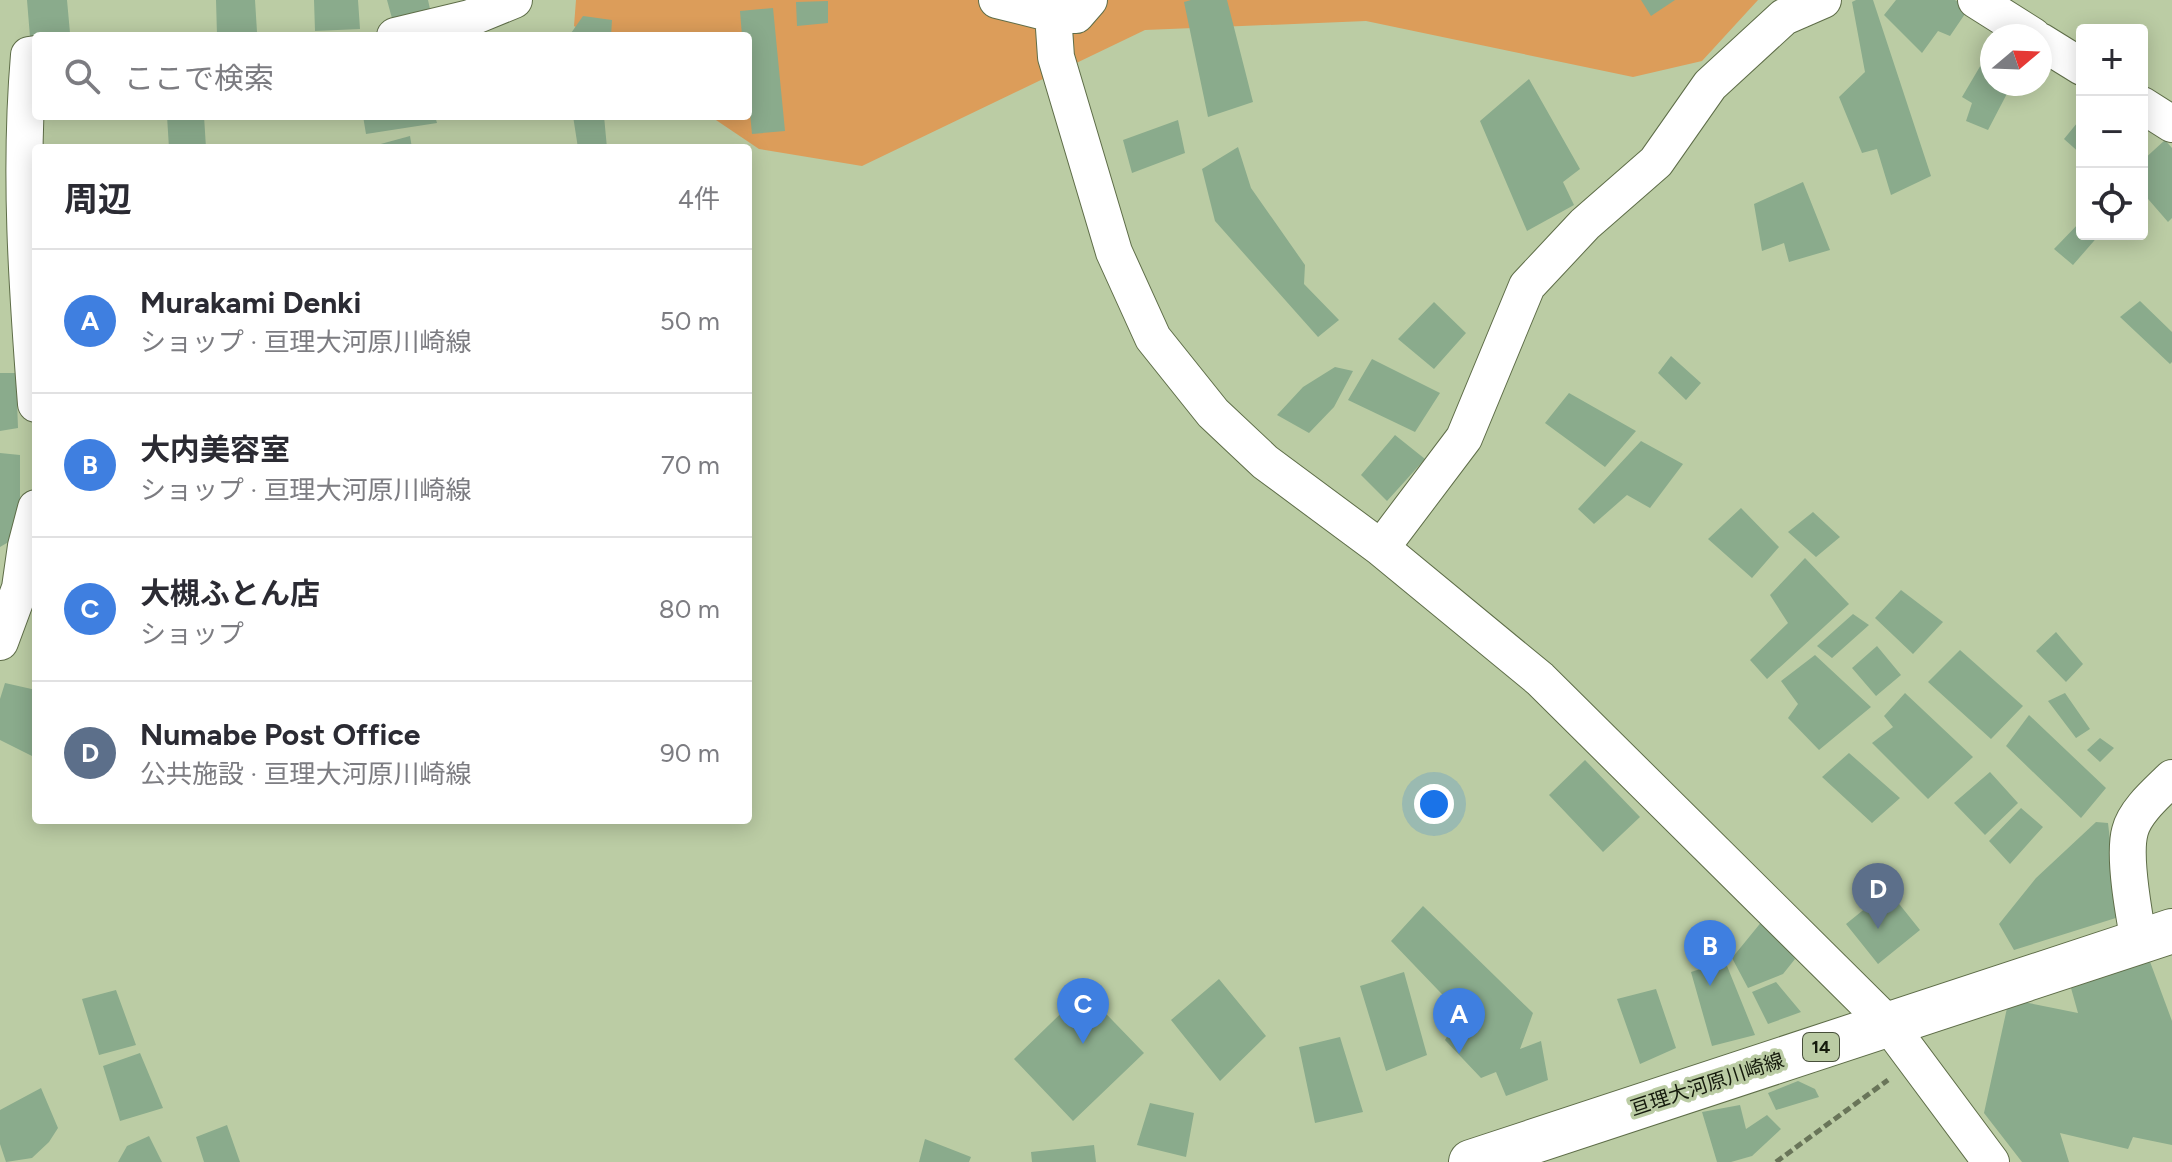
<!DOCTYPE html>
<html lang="ja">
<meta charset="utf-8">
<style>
:root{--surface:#fff;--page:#f2f2f3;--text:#2b2b33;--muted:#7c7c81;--line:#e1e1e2;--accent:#ea580c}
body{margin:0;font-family:Figtree,"Noto Sans JP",sans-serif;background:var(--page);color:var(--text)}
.controls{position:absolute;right:24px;top:24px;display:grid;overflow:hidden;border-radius:8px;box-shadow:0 4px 20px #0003}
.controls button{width:72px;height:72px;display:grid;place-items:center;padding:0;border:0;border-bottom:2px solid var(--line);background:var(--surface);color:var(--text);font:40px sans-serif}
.compass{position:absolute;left:1980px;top:24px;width:72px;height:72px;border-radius:50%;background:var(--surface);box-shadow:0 4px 20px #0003;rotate:71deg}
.you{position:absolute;left:1434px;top:804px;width:28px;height:28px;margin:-20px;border:6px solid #fff;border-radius:50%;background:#1a73e8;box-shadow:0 0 0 12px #1a73e833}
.badge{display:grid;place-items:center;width:52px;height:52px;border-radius:50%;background:var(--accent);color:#fff;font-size:26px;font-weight:700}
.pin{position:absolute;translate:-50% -66px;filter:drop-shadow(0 2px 4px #0008)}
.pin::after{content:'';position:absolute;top:42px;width:28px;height:24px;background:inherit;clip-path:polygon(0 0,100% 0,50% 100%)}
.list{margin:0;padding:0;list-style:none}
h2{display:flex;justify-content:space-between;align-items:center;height:104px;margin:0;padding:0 32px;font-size:34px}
h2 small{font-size:26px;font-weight:400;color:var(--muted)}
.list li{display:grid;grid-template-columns:52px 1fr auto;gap:24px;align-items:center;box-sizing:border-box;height:144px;padding:0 32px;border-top:2px solid var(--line)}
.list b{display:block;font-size:30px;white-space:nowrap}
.list p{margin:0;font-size:26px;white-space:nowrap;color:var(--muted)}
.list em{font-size:26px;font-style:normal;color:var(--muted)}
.icon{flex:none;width:44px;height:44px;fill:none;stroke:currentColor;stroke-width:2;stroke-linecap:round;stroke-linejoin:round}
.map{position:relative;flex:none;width:2172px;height:1162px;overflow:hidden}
.search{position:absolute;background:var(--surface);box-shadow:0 4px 20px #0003;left:32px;top:32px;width:720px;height:88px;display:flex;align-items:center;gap:20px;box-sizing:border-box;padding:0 28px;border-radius:8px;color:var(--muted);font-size:30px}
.panel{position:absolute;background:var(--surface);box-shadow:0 4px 20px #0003;left:32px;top:144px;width:720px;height:680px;border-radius:8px}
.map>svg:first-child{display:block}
</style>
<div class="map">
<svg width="2172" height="1162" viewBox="0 0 2172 1162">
<rect width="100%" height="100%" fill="#bbcca4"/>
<path fill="#dc9d5a" d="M576 0H1758L1702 61 1633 77 1366 21 1145 30 862 166 759 149 710 116H748V36H590L574 26Z"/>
<path fill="#8aab8c" d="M27 0H67L70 33 30 37Z
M216 0H255L257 32 217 35Z
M314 0H358L360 29 315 31Z
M387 0H428L430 9 393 22Z
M1191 0H1227L1253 102 1208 117 1184 2Z
M1641 0H1675L1651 16Z
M1856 0H1873L1931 176 1891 195 1877 149 1862 153 1839 97 1865 72 1852 2Z
M1896 0H1955L1969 8 1950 36 1938 31 1922 53 1884 15Z
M828 1V23L797 26 796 2Z
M773 8 785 131 752 134 748 92V36H742L740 11Z
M583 16 612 20 611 36H569Z
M1985 58 1992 62V84H2012L1988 130 1966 121 1972 103 1962 97Z
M1529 79 1580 169 1563 182 1574 205 1527 231 1480 121Z
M167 116H204L206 148H169Z
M363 116H435L437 123 366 134Z
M573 116H604L607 148H578Z
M2082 117V155L2064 139Z
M1178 120 1185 153 1132 173 1123 140Z
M410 136 412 148H378L377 145Z
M2165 140 2172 148V218L2168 222 2142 192V161Z
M1238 147 1251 188 1305 265 1304 284 1339 320 1318 337 1215 221 1202 169Z
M1803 182 1830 250 1789 262 1784 243 1762 251 1754 204Z
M2082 220V234H2100L2073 265 2054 249Z
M2140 301 2172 332V362L2170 364 2120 317Z
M1434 302 1466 333 1434 369 1398 339Z
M1671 356 1701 383 1686 400 1658 373Z
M1372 359 1440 393 1415 432 1348 400Z
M1335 367 1353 371 1334 407 1309 433 1277 415 1303 387Z
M0 373H16L18 428 0 431Z
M1569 393 1636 431 1605 467 1545 423Z
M1395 435 1425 459 1387 501 1361 475Z
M1641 441 1683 464 1650 508 1627 495 1594 524 1578 509Z
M0 453 20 455V499L12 540 0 547Z
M1741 508 1779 547 1752 578 1708 539Z
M1813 512 1840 537 1816 557 1788 532Z
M1805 558 1849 604 1767 679 1750 660 1788 623 1770 595Z
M1901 590 1943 622 1913 654 1875 618Z
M1853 614 1869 625 1832 658 1817 646Z
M2056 632 2083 664 2066 682 2036 651Z
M1877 646 1901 675 1876 696 1852 668Z
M1960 650 2023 706 1991 739 1928 682Z
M1815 655 1871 707 1819 750 1788 718 1798 704 1781 681Z
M5 683 36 690V758L0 740V699Z
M1905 693 1973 757 1928 799 1872 743 1893 727 1884 716Z
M2065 693 2090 729 2076 738 2048 701Z
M2029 715 2106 788 2081 818 2006 746Z
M2100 738 2114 748 2100 762 2087 750Z
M1849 753 1900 798 1872 823 1822 777Z
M1585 760 1640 817 1603 852 1549 795Z
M1990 772 2018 803 1985 835 1954 803Z
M2021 808 2043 827 2010 864 1989 841Z
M2096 822 2108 823 2119 917 2014 950 1999 924 2036 878Z
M1888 890 1920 930 1878 964 1846 924Z
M1423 906 1533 1013 1520 1049 1541 1041 1548 1080 1506 1096 1496 1072 1481 1078 1445 1040 1461 1014 1391 941Z
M1763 920 1795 959 1783 974 1748 988 1732 958Z
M2149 959 2172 1021V1145L2133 1137 2128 1149 2060 1133 2069 1162H2022L1984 1113 2009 999 2078 1013 2071 988Z
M1725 961 1755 1035 1712 1046 1691 972Z
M1404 972 1427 1055 1386 1071 1360 986Z
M1219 979 1266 1036 1220 1081 1171 1020Z
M1776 982 1801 1012 1768 1024 1752 992Z
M1656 989 1676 1048 1640 1064 1617 999Z
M116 990 136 1045 99 1055 82 999Z
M1084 991 1144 1053 1073 1121 1014 1059Z
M1340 1037 1363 1112 1315 1123 1299 1047Z
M140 1053 163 1108 120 1121 103 1066Z
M1798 1081 1815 1089 1819 1097 1776 1110 1768 1093Z
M41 1088 58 1128 49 1142 32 1158 6 1162 0 1144V1110Z
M1150 1103 1194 1113 1186 1157 1137 1145Z
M1740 1105 1746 1129 1767 1115 1781 1129 1752 1156 1731 1162H1717L1702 1112Z
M227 1125 240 1162H204L196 1137Z
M149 1136 162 1162H118L127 1146Z
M925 1139 971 1157 969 1162H919Z
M1094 1145 1096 1162H1032L1031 1152Z"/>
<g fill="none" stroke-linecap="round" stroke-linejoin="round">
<g stroke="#5e6d48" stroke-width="38">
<path id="street" d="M997 0 1053 14 1076 15 1089 0
M1976 0 2033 36
M1053 14 1056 57 1114 252 1153 338 1213 413 1265 462 1381 548 1540 679 1889 1025 1991 1162
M395 36 470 18 514 0
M2040 41 2082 67
M36 54 29 55C19 172 27 287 36 404
M2142 105 2172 124
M1381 548 1464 438 1527 286 1585 224 1656 162 1710 85 1784 17 1823 0
M0 642 20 588 26 546 36 508
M2139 942C2134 915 2123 856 2130 831 2135 811 2158 792 2172 778"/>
</g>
<g stroke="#5e6d48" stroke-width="46">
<path id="primary" d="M1471 1162 2172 931"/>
</g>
<path stroke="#697559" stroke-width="5" stroke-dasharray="8 4" stroke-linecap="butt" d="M1776 1162 1888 1080"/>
<use href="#street" stroke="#fff" stroke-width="36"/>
<use href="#primary" stroke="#fff" stroke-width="44"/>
</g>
<g text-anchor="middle" stroke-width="7" stroke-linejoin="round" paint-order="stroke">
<rect fill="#bbcca4" stroke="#474f3a" stroke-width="2" x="1803" y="1033" width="36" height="28" rx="6"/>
<g font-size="18" font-weight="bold" fill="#151a0c">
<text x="1821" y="1053">14</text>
</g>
<g font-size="20" fill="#151a0c" stroke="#bbcca4">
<text transform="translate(1707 1084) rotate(-18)" y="7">亘理大河原川崎線</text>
</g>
</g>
</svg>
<div class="controls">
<button>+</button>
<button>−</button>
<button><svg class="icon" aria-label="locate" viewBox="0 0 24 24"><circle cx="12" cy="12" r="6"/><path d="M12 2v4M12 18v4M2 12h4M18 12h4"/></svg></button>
</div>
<svg class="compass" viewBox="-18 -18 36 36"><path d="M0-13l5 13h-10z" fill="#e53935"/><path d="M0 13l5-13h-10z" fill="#7c7c81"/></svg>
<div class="you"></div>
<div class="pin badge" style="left:1459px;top:1054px;background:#3f7fe0">A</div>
<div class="pin badge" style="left:1710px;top:986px;background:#3f7fe0">B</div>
<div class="pin badge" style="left:1083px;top:1044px;background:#3f7fe0">C</div>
<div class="pin badge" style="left:1878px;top:929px;background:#5c6f8a">D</div>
<div class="search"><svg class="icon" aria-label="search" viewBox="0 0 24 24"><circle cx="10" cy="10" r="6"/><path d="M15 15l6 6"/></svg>ここで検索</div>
<section class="panel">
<h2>周辺<small>4件</small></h2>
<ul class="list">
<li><span class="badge" style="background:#3f7fe0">A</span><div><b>Murakami Denki</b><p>ショップ · 亘理大河原川崎線</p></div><em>50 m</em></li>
<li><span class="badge" style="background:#3f7fe0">B</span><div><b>大内美容室</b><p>ショップ · 亘理大河原川崎線</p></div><em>70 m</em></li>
<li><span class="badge" style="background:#3f7fe0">C</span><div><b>大槻ふとん店</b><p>ショップ</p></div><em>80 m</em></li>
<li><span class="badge" style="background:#5c6f8a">D</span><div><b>Numabe Post Office</b><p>公共施設 · 亘理大河原川崎線</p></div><em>90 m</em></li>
</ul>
</section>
</div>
